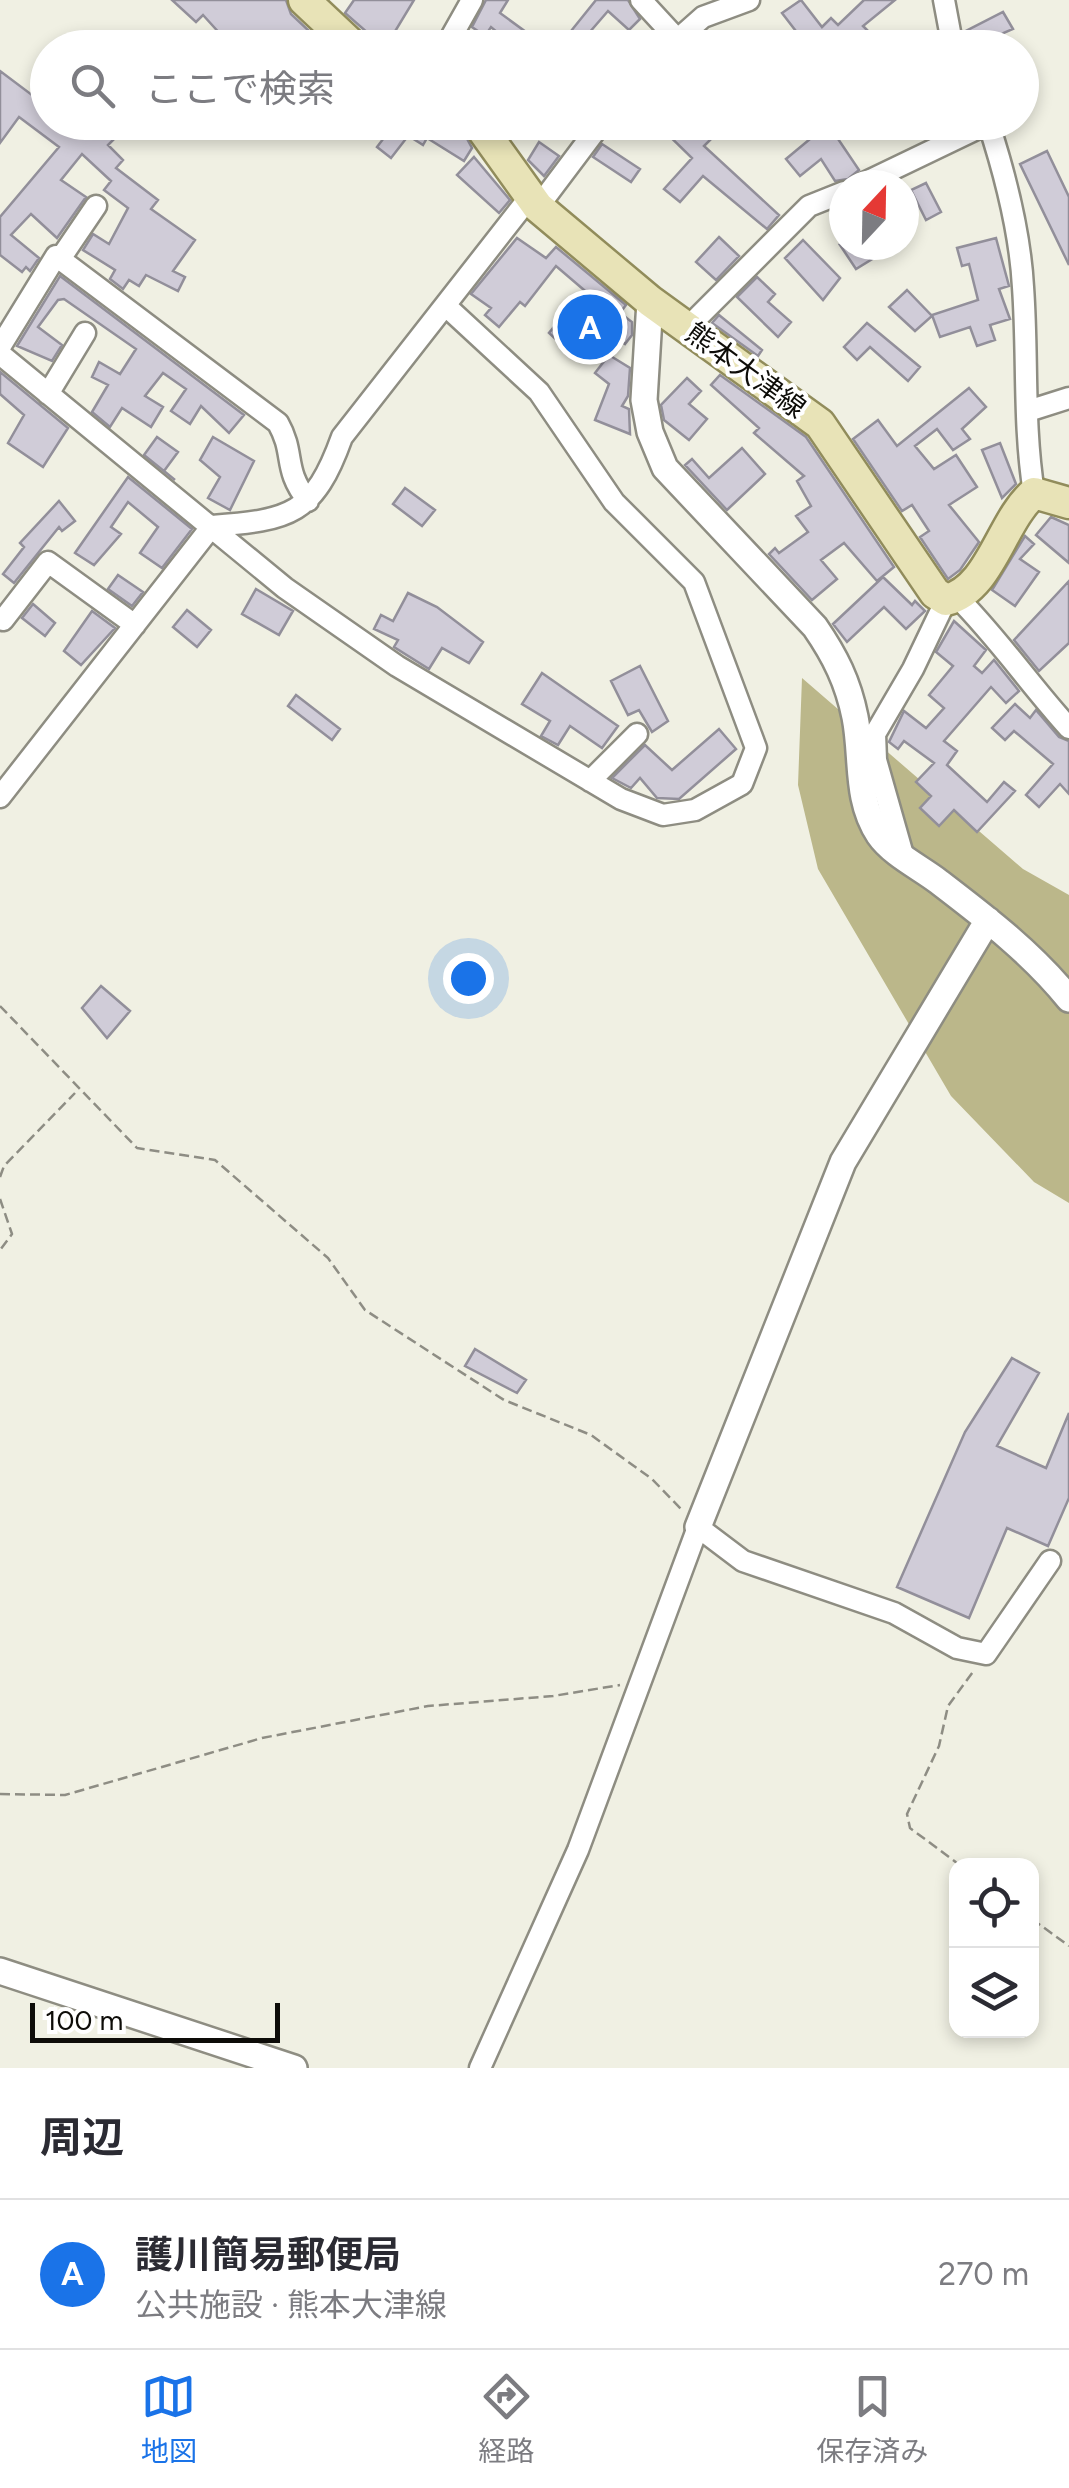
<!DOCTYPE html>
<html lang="ja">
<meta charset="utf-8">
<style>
:root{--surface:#fff;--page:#f7f7f7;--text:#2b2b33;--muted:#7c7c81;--line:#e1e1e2;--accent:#1a73e8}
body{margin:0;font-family:Figtree,"Noto Sans JP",sans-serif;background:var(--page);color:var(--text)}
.controls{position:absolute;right:30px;bottom:30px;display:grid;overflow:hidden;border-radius:20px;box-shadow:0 5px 15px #0003}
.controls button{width:90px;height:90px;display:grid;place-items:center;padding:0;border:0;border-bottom:2px solid var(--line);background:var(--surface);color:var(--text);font:50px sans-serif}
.compass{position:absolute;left:829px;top:170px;width:90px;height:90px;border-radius:50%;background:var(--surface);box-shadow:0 5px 15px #0003;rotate:22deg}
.scale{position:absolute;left:30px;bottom:25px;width:250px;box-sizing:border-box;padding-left:10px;border:5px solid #0d0c08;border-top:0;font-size:28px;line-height:35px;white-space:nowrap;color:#0d0c08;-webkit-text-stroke:8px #fff;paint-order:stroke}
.you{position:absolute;left:468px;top:978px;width:35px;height:35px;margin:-25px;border:8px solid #fff;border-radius:50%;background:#1a73e8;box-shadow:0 0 0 15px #1a73e833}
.badge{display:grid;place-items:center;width:65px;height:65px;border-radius:50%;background:var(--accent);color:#fff;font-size:32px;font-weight:700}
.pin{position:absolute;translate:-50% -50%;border:5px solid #fff;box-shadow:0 2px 10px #0006}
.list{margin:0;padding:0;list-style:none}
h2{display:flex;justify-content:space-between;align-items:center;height:130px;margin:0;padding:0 40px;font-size:42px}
h2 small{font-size:32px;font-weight:400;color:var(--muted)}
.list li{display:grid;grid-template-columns:65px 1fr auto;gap:30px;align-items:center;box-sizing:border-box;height:150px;padding:0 40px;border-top:2px solid var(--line)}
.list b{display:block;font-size:38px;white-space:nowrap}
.list p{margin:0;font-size:32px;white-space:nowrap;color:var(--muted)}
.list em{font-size:32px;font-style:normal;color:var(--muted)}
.icon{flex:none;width:55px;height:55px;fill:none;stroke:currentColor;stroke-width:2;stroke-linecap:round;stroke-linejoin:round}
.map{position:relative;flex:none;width:1069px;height:2068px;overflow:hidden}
.search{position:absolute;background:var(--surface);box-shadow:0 5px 15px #0003;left:30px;right:30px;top:30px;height:110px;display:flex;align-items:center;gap:25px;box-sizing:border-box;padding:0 35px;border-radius:55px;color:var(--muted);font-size:38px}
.sheet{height:280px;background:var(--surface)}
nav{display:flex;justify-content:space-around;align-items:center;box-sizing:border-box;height:140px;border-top:2px solid var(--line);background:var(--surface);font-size:28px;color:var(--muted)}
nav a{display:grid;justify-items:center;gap:5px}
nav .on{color:var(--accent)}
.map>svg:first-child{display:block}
</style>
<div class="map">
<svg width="1069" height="2068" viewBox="0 0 1069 2068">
<rect width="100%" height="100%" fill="#f0f0e3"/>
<path fill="#bbb78a" d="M802 678 1023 869 1069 895V1203L1034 1182 951 1096 818 869 798 785Z"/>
<path fill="#d0ccd8" stroke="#928f9a" stroke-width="2.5" d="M172 0H286L291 14 327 48H233L203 15 196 22Z
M354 0H414L385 48 345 13Z
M486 0H508L500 13 548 48H516L491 27 485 36 472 27Z
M596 0H628L640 19 629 30 608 11 582 41 571 31Z
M801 0 822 27 831 18 838 25 864 0H895L863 26 878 41 871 48H853L838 32 823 48H809L782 13Z
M1003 12 1013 29 969 48 964 32Z
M0 71 48 107V122H92L114 139 108 145 123 160 116 168 158 200 151 209 195 240 173 271 185 277 178 291 146 275 139 286 129 280 123 289 110 279 115 270 83 250 93 234 109 244 128 208 104 190 111 181 82 154 61 180 86 197 57 238 31 214 11 235 39 258 30 271 26 267 22 272 0 255V217L59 147 19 117 0 143Z
M396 122 412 131 391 158 377 147Z
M418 122H458L472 148 464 161 427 138 423 145 409 136Z
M655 122H728L704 146 779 215 767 229 703 176 680 202 664 189 692 158Z
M828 124 859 170 848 179 835 181 821 159 800 176 786 159Z
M539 142 559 156 544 176 528 160Z
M602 144 640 169 631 182 593 157Z
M1047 151 1069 197V265L1020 164Z
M474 157 510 200 499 213 457 175Z
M926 183 941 212 926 220 911 190Z
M719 237 739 256 716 280 696 262Z
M517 238 546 258 556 247 626 305 620 313 632 322V335L625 344 588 317 563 346 549 333 584 290 556 266 525 306 520 302 499 327 485 315 491 308 471 294Z
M996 238 1009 286 999 289 1010 319 990 325 995 340 977 346 970 327 940 337 932 315 978 300 969 264 962 266 957 248Z
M803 240 840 278 823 300 785 258Z
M840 245H895L856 269Z
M60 276 244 415 229 433 201 406 190 424 171 411 186 389 163 373 145 396 163 407 151 427 122 408 110 427 92 412 108 385 92 377 99 362 120 374 136 349 64 299 58 300 38 327 62 345 52 361 17 346Z
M757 277 775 294 768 302 791 322 778 337 737 297Z
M907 290 932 316 915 331 889 307Z
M719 315 762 350 758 356 712 323Z
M867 323 920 367 908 381 870 347 857 360 844 347Z
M609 355 630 368 628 396 622 406 629 409 630 434 595 420 609 384 595 373Z
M0 372 68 428 43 467 8 443 24 415 0 394Z
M720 375 806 437 894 567 877 581 844 543 821 560 837 579 812 600 769 554 775 548 779 553 808 532 796 516 811 506 797 481 804 476 754 433 759 428 711 385Z
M687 378 701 391 689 404 707 419 689 440 664 420 661 405Z
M969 388 986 407 962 429 970 439 953 450 937 429 915 446 934 469 956 455 977 487 949 505 979 542 960 570 948 579 920 537 929 531 912 505 902 511 853 439 878 420 897 446Z
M157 437 178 452 164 471 175 480 144 455Z
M213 437 254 461 230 510 208 498 220 477 200 460Z
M1000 443 1016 484 1002 498 982 450Z
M742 448 765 474 727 510 685 465 692 459 709 478Z
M128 477 192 529 162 568 140 553 158 527 128 502 111 527 121 534 94 565 75 553Z
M405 488 435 510 422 526 393 504Z
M59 501 75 521 62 531 59 527 14 583 3 574 24 547 20 543Z
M1051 517 1069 525V563L1036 535Z
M1025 536 1034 544 1020 559 1039 572 1015 606 992 590Z
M118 575 143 592 132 606 108 589Z
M883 577 912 605 915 601 925 611 906 629 884 607 847 642 833 624Z
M1069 581V643L1039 671 1014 640Z
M256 589 293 611 279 635 242 614Z
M408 593 437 607 483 642 469 663 442 648 429 669 394 647 398 640 374 629 381 615 393 621Z
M33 604 55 623 45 636 22 618Z
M187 610 211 630 197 647 173 627Z
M92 611 115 628 81 665 64 651Z
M954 621 986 650 974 666 982 673 994 660 1019 691 1006 703 991 687 944 741 957 751 947 765 987 802 1004 782 1015 791 977 832 954 810 939 826 920 808 931 796 916 782 934 763 904 741 898 749 889 742 904 711 926 728 944 708 929 695 953 666 936 652Z
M640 666 668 721 652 732 639 710 628 715 611 681Z
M542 673 618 726 602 748 570 726 558 745 541 736 550 721 522 704Z
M296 695 340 729 332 740 288 706Z
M1015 704 1030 718 1036 710 1059 737 1069 741V794L1060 784 1039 807 1026 795 1053 764 1014 731 1005 740 992 728Z
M719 729 736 749 679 799 657 798 640 778 631 788 612 778 645 745 672 770Z
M101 986 130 1011 107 1038 82 1008Z
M475 1349 526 1380 517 1393 465 1366Z
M1012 1358 1039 1373 997 1446 1046 1468 1069 1413V1498L1048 1546 1007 1528 969 1618 897 1587 965 1432Z"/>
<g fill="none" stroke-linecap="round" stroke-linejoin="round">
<g stroke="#8e8d82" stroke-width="25">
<path id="minor" d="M641 0 677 39
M944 0 953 48
M445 48 472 0
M668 48 703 17 749 0
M988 122C1005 174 1020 232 1023 287 1028 356 1023 425 1034 493
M860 185 989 123
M538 207 602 122
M60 259 96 206
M687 328 809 206 844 192
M0 347 56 256 278 423C296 455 282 468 308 501
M0 354 285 588 397 666 621 799 663 815 695 810 742 784 756 748 694 582 614 502 539 392 447 307
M48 394 85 333
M1028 411 1069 398
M957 597C998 638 1030 685 1069 728
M3 620 48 562 135 625
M590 781 637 734
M0 797 212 526C290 520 314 515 342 437L529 198
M903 855 876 760 875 734 913 669 946 600
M480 2068 578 1850 698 1527 743 1561 894 1613 957 1648 986 1654 1050 1561"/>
</g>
<g stroke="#8e8d82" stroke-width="30">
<path id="tertiary" d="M650 301 644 400 650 432 665 468 815 627C835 656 848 682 855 717 863 757 855 799 879 835 892 854 921 868 939 882 986 918 1032 953 1069 999
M698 1527 843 1162 988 920
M0 1971 294 2068"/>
</g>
<g stroke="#918c5b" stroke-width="35">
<path id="primary" d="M304 0 355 48
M477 122 538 207 650 301 820 424 935 593 946 600C991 589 1001 521 1034 493L1069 503"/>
</g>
<path stroke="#8e8d84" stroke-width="2.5" stroke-dasharray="10 5" stroke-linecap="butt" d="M0 1006 137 1148 215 1160 328 1258 365 1310 504 1400 591 1435 652 1479 683 1511
M0 1177 4 1166 75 1093
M0 1199 12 1234 0 1250
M0 1794 65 1795 262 1738 428 1706 553 1696 620 1685
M961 1866 910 1828 907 1814 939 1746 948 1706 975 1669
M1032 1919 1069 1946"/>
<use href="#minor" stroke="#fff" stroke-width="20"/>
<use href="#tertiary" stroke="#fff" stroke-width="25"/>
<use href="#primary" stroke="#e8e3b7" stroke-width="30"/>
</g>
<g text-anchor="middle" stroke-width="8" stroke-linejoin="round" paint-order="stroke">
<g font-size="28" fill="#0d0c08" stroke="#fff">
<text transform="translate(746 370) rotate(36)" y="10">熊本大津線</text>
</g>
</g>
</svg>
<div class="controls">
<button><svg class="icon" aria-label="locate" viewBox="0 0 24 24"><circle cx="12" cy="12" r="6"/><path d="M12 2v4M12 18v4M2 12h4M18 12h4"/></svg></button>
<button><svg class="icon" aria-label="layers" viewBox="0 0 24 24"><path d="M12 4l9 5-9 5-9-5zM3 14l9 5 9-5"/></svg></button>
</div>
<svg class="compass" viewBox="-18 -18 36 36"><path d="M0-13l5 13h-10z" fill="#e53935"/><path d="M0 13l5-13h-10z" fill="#7c7c81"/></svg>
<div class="scale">100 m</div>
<div class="you"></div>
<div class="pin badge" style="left:590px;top:327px">A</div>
<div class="search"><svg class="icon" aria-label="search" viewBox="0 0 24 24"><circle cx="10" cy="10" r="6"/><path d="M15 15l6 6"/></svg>ここで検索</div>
</div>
<section class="sheet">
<h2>周辺<small></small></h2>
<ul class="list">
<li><span class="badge">A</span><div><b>護川簡易郵便局</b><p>公共施設 · 熊本大津線</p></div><em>270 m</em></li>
</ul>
</section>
<nav>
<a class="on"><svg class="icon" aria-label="map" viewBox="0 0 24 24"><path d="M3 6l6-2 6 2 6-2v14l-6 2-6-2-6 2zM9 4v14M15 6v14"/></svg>地図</a>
<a><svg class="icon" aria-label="directions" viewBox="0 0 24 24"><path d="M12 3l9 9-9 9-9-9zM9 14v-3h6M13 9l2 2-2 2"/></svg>経路</a>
<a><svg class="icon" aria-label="saved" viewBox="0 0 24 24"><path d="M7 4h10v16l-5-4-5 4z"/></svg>保存済み</a>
</nav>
